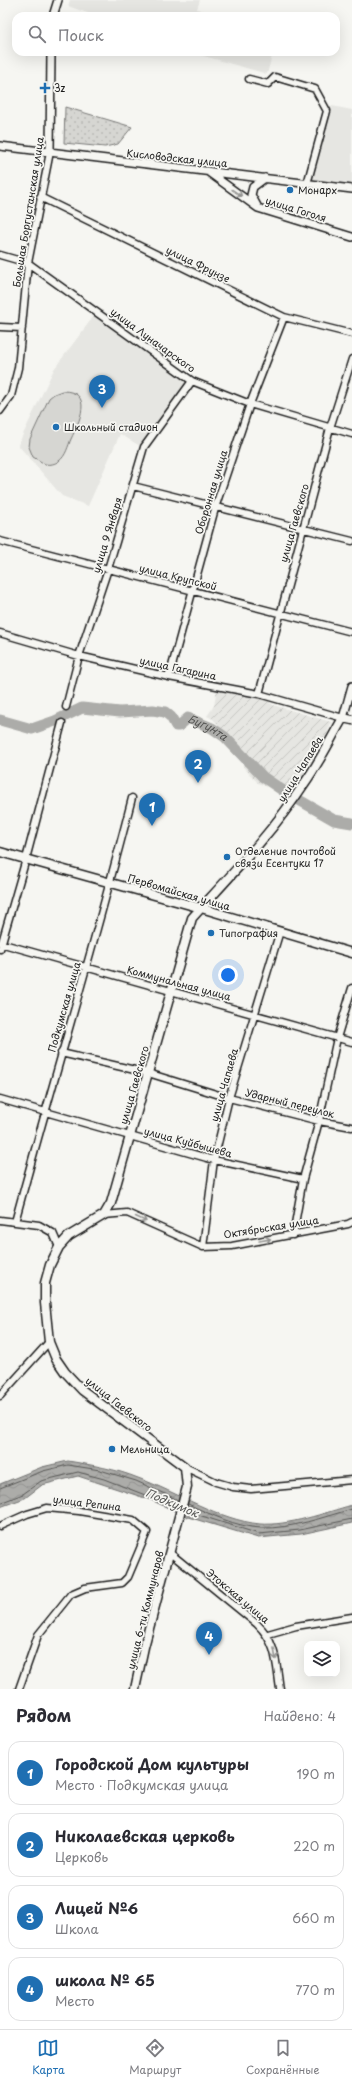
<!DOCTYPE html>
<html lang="ru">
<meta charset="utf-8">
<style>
:root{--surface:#fff;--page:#f2f2f3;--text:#2b2b33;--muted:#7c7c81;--line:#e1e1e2;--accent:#1f6fb2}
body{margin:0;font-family:"Playpen Sans",sans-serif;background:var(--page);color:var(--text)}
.controls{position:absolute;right:12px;bottom:12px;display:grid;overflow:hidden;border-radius:8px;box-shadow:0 4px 16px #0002}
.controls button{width:36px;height:36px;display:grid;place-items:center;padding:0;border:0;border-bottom:1px solid var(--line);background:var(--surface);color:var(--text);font:20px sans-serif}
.you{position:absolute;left:228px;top:975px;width:14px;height:14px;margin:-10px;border:3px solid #fff;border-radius:50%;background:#1a73e8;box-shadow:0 0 0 6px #1a73e833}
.badge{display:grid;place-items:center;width:26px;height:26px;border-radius:50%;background:var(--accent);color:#fff;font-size:13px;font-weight:700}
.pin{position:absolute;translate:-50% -33px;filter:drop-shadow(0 1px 2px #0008)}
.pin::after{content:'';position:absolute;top:21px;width:14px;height:12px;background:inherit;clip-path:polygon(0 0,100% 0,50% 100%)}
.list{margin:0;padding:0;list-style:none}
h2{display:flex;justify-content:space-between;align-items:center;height:52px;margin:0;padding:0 16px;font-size:17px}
h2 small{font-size:13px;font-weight:400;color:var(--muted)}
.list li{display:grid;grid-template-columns:26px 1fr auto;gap:12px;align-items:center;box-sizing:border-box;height:64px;margin:0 8px 8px;padding:0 8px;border:1px solid var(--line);border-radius:12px}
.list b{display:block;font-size:15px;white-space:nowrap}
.list p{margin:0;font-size:13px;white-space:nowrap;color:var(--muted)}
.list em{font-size:13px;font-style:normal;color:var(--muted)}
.icon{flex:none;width:22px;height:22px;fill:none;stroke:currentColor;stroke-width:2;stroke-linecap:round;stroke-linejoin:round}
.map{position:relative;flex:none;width:352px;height:1689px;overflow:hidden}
.search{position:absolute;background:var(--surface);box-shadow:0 4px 16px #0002;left:12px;right:12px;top:12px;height:44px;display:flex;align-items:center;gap:10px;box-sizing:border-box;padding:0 14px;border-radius:12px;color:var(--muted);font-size:15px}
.sheet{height:340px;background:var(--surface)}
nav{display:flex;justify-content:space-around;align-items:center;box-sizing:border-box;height:56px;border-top:1px solid var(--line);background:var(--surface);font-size:11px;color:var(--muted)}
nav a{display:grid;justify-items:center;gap:2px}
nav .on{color:var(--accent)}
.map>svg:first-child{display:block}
</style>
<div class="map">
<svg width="352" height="1689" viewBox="0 0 352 1689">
<defs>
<pattern id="industrial-furrows" width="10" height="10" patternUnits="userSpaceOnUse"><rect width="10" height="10" fill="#e6e6e2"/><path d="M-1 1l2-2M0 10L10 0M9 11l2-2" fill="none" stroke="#c5c5c1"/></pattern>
<pattern id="grass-dots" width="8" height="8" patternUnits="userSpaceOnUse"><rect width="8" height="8" fill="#d6d6d2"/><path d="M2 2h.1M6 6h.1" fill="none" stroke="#b7b7b4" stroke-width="1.8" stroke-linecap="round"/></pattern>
<pattern id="water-waves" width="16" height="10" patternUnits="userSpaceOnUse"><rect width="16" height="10" fill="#acaca9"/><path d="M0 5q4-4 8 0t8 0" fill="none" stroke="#939391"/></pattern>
</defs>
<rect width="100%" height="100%" fill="#f6f6f2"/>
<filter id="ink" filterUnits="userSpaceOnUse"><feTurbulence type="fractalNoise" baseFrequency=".025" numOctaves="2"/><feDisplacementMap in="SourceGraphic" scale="8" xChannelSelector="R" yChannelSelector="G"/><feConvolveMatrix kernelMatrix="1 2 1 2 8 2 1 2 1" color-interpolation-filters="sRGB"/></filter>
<g filter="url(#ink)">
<path fill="#e6e6e2" d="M70 0H200L197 9 218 16H96L68 6Z
M190 52H273L267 74Z
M332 106 352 110V186L310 180Z
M96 313 187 381 140 446 120 434 88 506 62 496 18 445 54 369Z"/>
<path fill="url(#industrial-furrows)" d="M217 688 268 701 273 705 331 722 326 737H324L319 746 302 782 293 797 258 783 244 768 236 745 213 719 207 716 214 706Z"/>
<path fill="url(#grass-dots)" stroke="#797977" d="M65 107 129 126 132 127 118 144 105 147 64 143Z"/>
<path fill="#d6d6d2" stroke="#797977" d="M62 391C95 391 79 422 71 439 68 446 66 456 59 461 55 464 50 465 45 464L33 457 29 447 30 439 49 398 54 394Z"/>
<path fill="url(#water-waves)" stroke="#727271" d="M68 1461C92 1465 116 1469 138 1478 177 1492 219 1520 260 1524 289 1526 324 1513 352 1505V1523L301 1534 258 1538 188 1517 151 1500 78 1476 42 1485 25 1498 0 1507V1484L42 1467Z"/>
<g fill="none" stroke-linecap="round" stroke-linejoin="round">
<path stroke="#565654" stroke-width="1" d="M0 1488 43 1471 68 1465 100 1470 136 1481 178 1500
M0 1503 23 1494 41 1481 78 1472 104 1479 176 1507
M188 1504C210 1514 236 1527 261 1528 292 1529 323 1517 352 1509
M186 1511 259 1534 300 1530 352 1519"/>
<path stroke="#acaca9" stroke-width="11" id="s1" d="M0 720 32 729 55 721 82 708 120 712 153 710 165 712 171 717 176 726H179L188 718 212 728 225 737 263 777 285 792 334 820 352 823"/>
<g stroke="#1c1c1c" stroke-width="9">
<path id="minor" d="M249 79 268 84 275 77 315 89 327 111 307 184
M40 197 284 317 352 334
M0 255 28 263 192 381 250 404 352 434
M0 327 22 328
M0 411 11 396 18 368 28 263 50 152
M133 486 352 541
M0 541 352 632
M0 633 79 656 169 677 259 694 343 718
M169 677 216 505 250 404 284 317
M259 694 330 428 352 359
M66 707 79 656 108 569 144 447 192 381
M0 943 352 1042
M0 949 26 859 62 723
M61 1053 148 1073 229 1098 319 1121 352 1127
M0 1099 214 1160 303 1179
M104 1215 127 1213 203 1247 232 1246 348 1224 352 1222
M0 1220 39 1225 53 1233 59 1247
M15 1222C53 1080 96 940 132 798
M293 1235 303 1179 319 1121 337 1038 352 988
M203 1247 214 1160 229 1098 280 931
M0 1396 49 1342
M185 1467 216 1482 233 1487 251 1489 352 1480
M0 1526 27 1514 47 1508 79 1511 133 1520 147 1532 128 1577 122 1583 85 1588 71 1594 38 1635 19 1689
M170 1553 257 1624C277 1643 276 1663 280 1689
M268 1634 296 1626 352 1617"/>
</g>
<g stroke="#1c1c1c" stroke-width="10">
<path id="tertiary" d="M53 16 58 0
M0 146 352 189
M50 152 51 52
M207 171 258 208 352 237
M257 206 251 195 253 187 265 178
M343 718 352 686"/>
</g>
<g stroke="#1c1c1c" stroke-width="11">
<path id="secondary" d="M0 852 201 908 352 953
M135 1689 144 1647 187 1487 185 1467 82 1390 65 1372 56 1359 49 1342 45 1303V1283L50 1265 59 1247 69 1236 104 1215 111 1203 192 918C231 875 272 833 304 784 319 763 330 740 343 718L352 720"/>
</g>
<use href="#minor" stroke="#f6f6f2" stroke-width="6"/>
<use href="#tertiary" stroke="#f6f6f2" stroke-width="7"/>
<use href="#secondary" stroke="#f6f6f2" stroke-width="8"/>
</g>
<defs><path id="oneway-shaft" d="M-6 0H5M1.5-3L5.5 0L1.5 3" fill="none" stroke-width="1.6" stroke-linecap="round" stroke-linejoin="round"/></defs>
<g stroke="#949492">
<use href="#oneway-shaft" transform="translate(237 193) rotate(35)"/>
<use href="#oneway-shaft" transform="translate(141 1219) rotate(25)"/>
<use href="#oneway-shaft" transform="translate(265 1240) rotate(-10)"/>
<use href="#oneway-shaft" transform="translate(275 1654) rotate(80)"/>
</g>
</g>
<g fill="#1f6fb2" stroke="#f6f6f2" stroke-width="1.5">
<path d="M43 82h4v4h4v4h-4v4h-4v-4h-4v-4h4z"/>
<circle cx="290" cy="190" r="4"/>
<circle cx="56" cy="427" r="4"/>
<circle cx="227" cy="857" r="4"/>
<circle cx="211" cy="933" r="4"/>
<circle cx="112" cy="1449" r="4"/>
</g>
<g text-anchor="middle" stroke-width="3.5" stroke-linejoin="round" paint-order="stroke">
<g font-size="10" fill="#1c1c1c" stroke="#f6f6f2" text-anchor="start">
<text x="54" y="92">3z</text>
<text x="298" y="194">Монарх</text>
<text x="64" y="431">Школьный стадион</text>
<text x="235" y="855">Отделение почтовой<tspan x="235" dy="12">связи Есентуки 17</tspan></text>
<text x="219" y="937">Типография</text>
<text x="120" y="1453">Мельница</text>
</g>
<g font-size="10" fill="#1c1c1c" stroke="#f6f6f2">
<text transform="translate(177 158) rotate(6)" y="4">Кисловодская улица</text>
<text transform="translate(296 209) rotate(17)" y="4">улица Гоголя</text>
<text transform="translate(28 212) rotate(-81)" y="4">Большая Боргустанская улица</text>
<text transform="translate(198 264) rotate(26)" y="4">улица Фрунзе</text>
<text transform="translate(153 340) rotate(36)" y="4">улица Луначарского</text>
<text transform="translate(211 492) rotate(-73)" y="4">Оборонная улица</text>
<text transform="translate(294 523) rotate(-74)" y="4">улица Гаевского</text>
<text transform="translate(107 535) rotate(-73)" y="4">улица 9 Января</text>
<text transform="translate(178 577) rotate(14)" y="4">улица Крупской</text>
<text transform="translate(178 668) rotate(12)" y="4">улица Гагарина</text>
<text transform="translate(300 769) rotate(-58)" y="4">улица Чапаева</text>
<text transform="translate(179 892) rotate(16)" y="4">Первомайская улица</text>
<text transform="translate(179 983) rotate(15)" y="4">Коммунальная улица</text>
<text transform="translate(64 1007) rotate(-74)" y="4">Подкумская улица</text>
<text transform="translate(134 1085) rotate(-74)" y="4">улица Гаевского</text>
<text transform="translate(224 1085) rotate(-74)" y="4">улица Чапаева</text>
<text transform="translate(290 1103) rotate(14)" y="4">Ударный переулок</text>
<text transform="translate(188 1142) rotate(15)" y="4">улица Куйбышева</text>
<text transform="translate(271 1227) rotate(-9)" y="4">Октябрьская улица</text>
<text transform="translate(119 1404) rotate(38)" y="4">улица Гаевского</text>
<text transform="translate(87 1503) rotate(7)" y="4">улица Репина</text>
<text transform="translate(238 1596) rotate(40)" y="4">Этокская улица</text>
<text transform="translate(145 1610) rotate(-76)" y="4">улица 6-ти Коммунаров</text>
</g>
<g font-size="11" font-style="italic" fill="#565654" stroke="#f6f6f2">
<text dy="4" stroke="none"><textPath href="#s1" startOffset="226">Бугунта</textPath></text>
<text transform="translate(172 1503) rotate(23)" y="4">Подкумок</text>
</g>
</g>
</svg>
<div class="controls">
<button><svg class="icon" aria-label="layers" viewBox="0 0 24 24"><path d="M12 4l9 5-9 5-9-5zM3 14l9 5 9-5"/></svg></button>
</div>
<div class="you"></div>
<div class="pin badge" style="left:152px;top:826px">1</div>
<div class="pin badge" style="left:198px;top:783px">2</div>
<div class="pin badge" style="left:102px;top:408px">3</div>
<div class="pin badge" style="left:209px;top:1655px">4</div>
<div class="search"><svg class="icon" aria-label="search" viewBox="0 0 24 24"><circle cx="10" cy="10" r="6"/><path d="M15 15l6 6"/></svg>Поиск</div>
</div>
<section class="sheet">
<h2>Рядом<small>Найдено: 4</small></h2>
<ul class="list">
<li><span class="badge">1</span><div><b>Городской Дом культуры</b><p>Место · Подкумская улица</p></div><em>190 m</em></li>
<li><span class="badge">2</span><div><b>Николаевская церковь</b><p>Церковь</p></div><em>220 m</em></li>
<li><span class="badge">3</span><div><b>Лицей №6</b><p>Школа</p></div><em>660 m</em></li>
<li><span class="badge">4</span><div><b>школа № 65</b><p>Место</p></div><em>770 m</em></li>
</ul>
</section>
<nav>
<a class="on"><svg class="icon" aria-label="map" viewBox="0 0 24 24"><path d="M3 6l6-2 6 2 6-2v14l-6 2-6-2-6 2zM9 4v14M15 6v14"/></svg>Карта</a>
<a><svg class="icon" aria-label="directions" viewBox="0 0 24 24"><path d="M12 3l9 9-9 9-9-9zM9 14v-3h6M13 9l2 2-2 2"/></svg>Маршрут</a>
<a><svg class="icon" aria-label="saved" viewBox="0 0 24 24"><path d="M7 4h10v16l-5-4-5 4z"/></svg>Сохранённые</a>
</nav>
